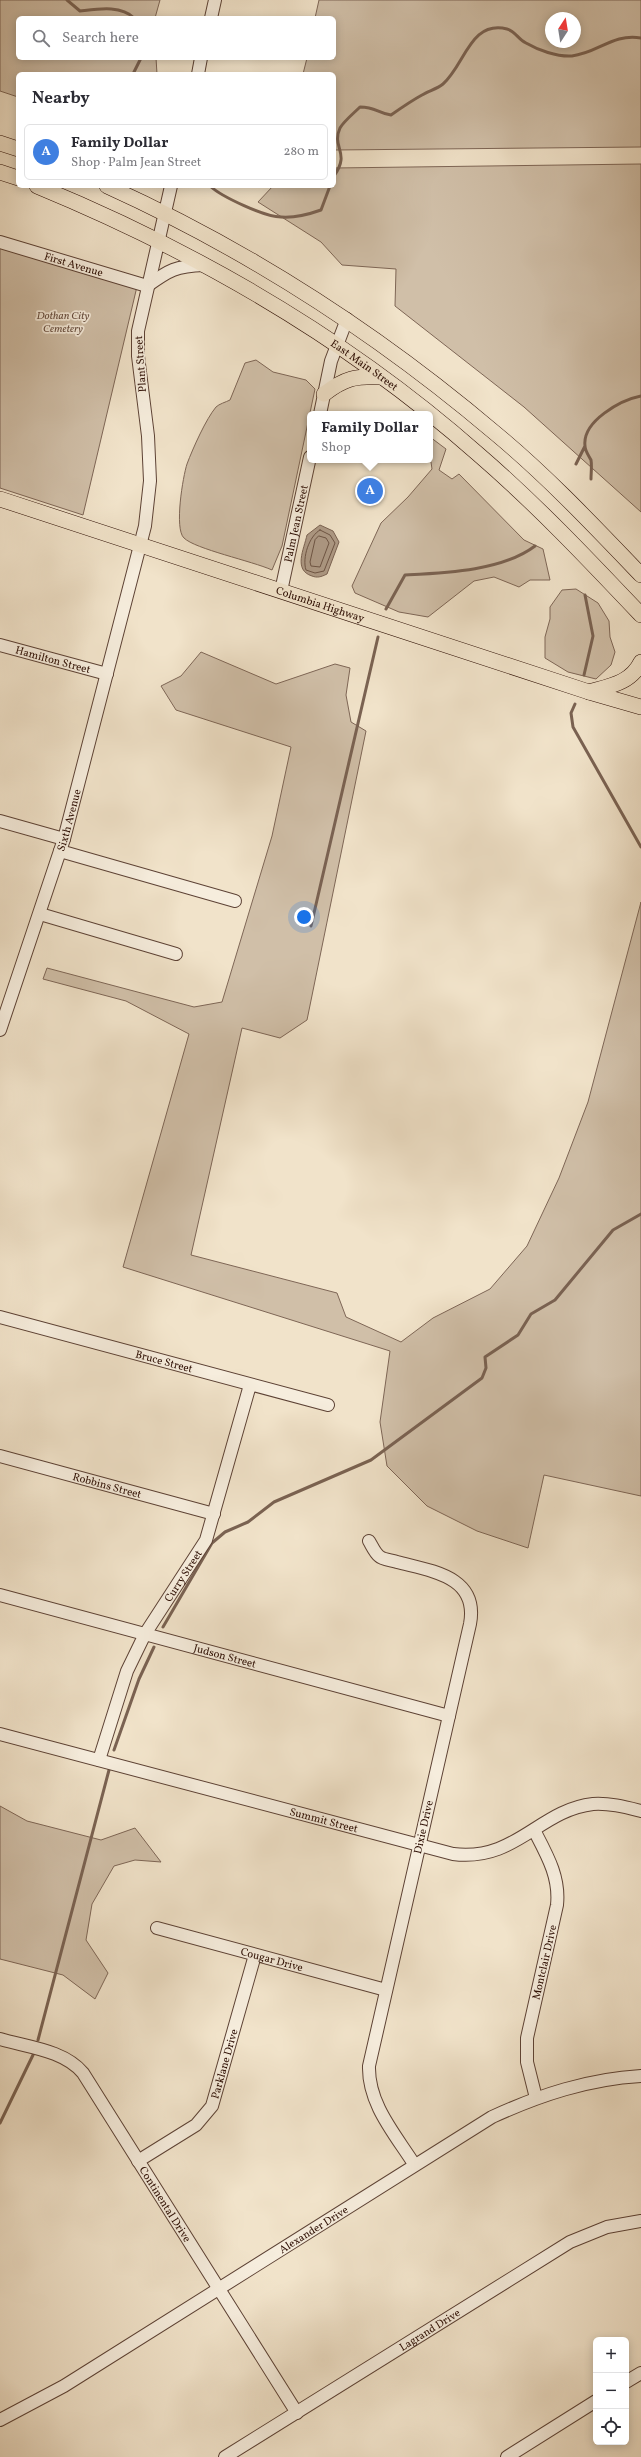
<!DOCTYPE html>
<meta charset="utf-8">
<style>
:root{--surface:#fff;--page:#f7f7f7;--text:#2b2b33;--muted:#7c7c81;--line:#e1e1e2;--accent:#8f2418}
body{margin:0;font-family:Vollkorn,serif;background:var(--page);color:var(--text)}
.controls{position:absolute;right:12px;bottom:12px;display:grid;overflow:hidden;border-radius:6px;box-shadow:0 2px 10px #0003}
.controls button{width:36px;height:36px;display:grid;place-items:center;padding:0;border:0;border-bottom:1px solid var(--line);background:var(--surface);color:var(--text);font:20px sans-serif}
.compass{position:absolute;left:545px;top:12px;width:36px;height:36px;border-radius:50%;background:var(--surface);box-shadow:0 2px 10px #0003;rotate:12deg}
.you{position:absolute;left:304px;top:917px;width:14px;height:14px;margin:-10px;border:3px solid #fff;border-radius:50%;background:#1a73e8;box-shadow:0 0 0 6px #1a73e833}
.badge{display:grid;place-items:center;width:26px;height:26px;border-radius:50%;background:var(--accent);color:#fff;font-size:13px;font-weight:700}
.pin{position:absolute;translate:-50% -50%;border:2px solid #fff;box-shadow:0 1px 4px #0006}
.popup{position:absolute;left:307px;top:411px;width:126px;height:52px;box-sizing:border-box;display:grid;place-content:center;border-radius:6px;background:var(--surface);filter:drop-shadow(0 1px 3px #0005);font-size:13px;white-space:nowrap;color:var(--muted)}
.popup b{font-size:15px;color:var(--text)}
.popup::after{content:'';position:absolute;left:50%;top:100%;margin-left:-8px;border:8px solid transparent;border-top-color:var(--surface)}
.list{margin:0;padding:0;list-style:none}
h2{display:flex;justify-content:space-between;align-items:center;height:52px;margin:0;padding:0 16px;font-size:17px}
h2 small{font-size:13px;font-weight:400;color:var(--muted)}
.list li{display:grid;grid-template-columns:26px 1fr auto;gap:12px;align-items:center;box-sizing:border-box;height:56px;margin:0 8px 8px;padding:0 8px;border:1px solid var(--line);border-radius:6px}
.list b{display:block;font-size:15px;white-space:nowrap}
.list p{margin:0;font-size:13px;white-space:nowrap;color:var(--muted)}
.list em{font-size:13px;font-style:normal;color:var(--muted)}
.icon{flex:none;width:22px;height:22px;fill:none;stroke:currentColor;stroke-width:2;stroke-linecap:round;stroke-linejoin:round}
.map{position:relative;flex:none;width:641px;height:2457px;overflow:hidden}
.search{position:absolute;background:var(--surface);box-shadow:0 2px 10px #0003;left:16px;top:16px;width:320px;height:44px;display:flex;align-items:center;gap:10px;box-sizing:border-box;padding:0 14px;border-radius:6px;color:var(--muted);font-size:15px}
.panel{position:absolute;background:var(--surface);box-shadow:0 2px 10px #0003;left:16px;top:72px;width:320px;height:116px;border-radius:6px}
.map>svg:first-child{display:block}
</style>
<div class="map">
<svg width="641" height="2457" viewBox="0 0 641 2457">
<rect width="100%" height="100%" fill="#f1e3ca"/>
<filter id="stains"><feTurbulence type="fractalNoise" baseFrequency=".005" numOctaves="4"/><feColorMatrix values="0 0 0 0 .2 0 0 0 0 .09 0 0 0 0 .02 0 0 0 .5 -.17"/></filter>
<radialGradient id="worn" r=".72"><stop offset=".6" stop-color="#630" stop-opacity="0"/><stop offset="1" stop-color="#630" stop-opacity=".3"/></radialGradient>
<path fill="#d0bfa8" stroke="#7e6656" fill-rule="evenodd" d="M0 0H160L155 18H18V58H156L157 74H18V97L0 91Z
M319 0H641V147L334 150V74H303L307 58H334V18H315ZM551 18H575V42H551Z
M641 164V512L524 407 395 306 396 269 342 265 321 242 258 202 273 186H334V168Z
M0 236 139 278 83 515 0 488Z
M256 360 273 372 306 380 315 389 282 546 272 570C252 561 195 549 184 538 174 529 183 476 187 464 193 448 206 419 216 407 219 404 226 402 230 400L245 363Z
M430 437 446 449 439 470 452 479 459 474 524 540 543 549 550 580H530L519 587 494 577 474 581 428 617 399 612 355 593 352 586 381 523 408 497 432 469 431 462 429 460Z
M576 589 598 603 609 621 610 637 615 652 611 665 596 679 568 672 545 658V637L550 619V607L562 590Z
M201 652 276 684 335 664 350 668 346 695 351 722 366 731 307 1020 280 1038 242 1028 191 1255 337 1293 346 1317 401 1342 433 1318 490 1289 527 1246 559 1178 588 1102 641 902V1496L544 1475 528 1548 477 1531 427 1506 387 1466 380 1422 390 1351 123 1267 189 1034 126 1001 43 979 47 968 194 1007 222 1002 272 836 291 747 176 710 161 686 181 676Z
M0 1806 27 1821 101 1840 135 1828 161 1862 135 1860 114 1866 92 1904 86 1940 108 1973 95 1999 63 1975 0 1959Z"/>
<path fill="#ae9a86" stroke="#7a6252" d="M320 525 333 531 339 542 327 574C321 577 317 578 312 576 293 570 304 549 307 535Z"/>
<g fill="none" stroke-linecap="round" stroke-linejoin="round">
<path stroke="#6d5444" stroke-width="1" d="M320 530 330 535 335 543 324 571 315 573 306 570C302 558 309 536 320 530Z
M319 536 326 538 329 543 320 567 311 566 310 562 315 540Z"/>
<path stroke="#7a6252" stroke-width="3" d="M67 0 80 11C98 9 121 5 134 18
M133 74 141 58
M334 176C351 152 331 148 340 128 344 121 354 113 360 107 376 107 377 113 391 115 401 108 411 101 422 95 428 91 437 89 443 84 465 65 470 20 507 29 515 31 518 39 526 43 538 50 557 57 572 56 598 53 613 33 641 38
M210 186C222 197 265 217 281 217 295 218 307 215 321 210L330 186
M576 464 585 446
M591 479C591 473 592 466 591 460 589 456 585 451 585 446 582 421 621 400 641 396
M386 609 405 575C445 573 502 571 535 546
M584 675 593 636 585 595
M575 704 571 713 573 727 641 847
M311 926 378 637
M163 1627 212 1543 225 1532 248 1522 274 1502 371 1460 482 1378 486 1368 485 1357 518 1335 531 1314 555 1300 613 1230 641 1214
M114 1750 139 1679 154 1647
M38 2040 109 1770
M0 2123 33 2055"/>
<g stroke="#5d4235" stroke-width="14">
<g id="minor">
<path d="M211 18 215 0"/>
<path d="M198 74 201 58"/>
<path id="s1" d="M0 242 147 286C169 270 176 266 204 265"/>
<path d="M320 414 331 361 347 319"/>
<path id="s2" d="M281 591 310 457"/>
<path id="s3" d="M0 645 107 674"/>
<path d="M0 821 64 839"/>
<path d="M60 851 235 901"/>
<path d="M40 914 176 954"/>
<path id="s4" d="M0 1030 64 839 145 526 150 481 148 436 138 356V331L171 186"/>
<path id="s5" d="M0 1317 328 1405"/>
<path id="s6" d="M0 1456 214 1514"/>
<path d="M369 1541C372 1546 375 1553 379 1556 383 1560 392 1560 397 1562 431 1571 479 1576 470 1624L369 2066C368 2104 395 2134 414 2164"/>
<path id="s7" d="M0 1595 449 1716"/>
<path id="s8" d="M0 1734 453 1854C516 1862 539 1810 593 1804 610 1803 625 1807 641 1811"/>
<path id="s9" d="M99 1760 127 1671 145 1634 206 1540 250 1385"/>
<path d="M534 1830C547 1855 560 1877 557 1905L527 2038V2062L536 2098"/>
<path id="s10" d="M157 1928 386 1990"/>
<path id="s11" d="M0 2039C27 2047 64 2050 83 2073L297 2413"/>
<path id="s12" d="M138 2161 196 2125 212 2106 255 1955"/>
<path d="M626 2382 641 2373"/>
<path id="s13" d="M0 2420 64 2386 492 2117C540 2095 588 2079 641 2076"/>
<path id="s14" d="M225 2457 570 2242 607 2227 641 2221"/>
<path d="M507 2457 596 2401"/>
</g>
</g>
<g stroke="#2c0d03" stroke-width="16">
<g id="major">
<path d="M0 143 18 149"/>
<path d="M0 172 18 178"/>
<path id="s15" d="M37 186C197 252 348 339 478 454 536 504 588 559 641 615"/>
<path d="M107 186C248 250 377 333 495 433 547 476 594 526 641 575"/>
<path d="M324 394C345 378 355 376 381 377"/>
<path id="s16" d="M0 499 589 692 641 707"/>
<path d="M589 692C610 686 631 683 641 662"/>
</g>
</g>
<use href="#minor" stroke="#f6eddd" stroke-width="12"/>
<use href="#major" stroke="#f1e3ca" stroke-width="15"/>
</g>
<g text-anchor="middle" stroke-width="3.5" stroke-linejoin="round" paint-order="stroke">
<g font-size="11" fill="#2c0d03" stroke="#f6eddd">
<text dy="4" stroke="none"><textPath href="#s1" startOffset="77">First Avenue</textPath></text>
<text transform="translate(140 364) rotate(-94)" y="4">Plant Street</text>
<text dy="4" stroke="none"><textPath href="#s15" startOffset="374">East Main Street</textPath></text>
<text dy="4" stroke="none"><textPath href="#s2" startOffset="69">Palm Jean Street</textPath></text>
<text dy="4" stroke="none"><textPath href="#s16" startOffset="337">Columbia Highway</textPath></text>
<text dy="4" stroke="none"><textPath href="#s3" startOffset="55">Hamilton Street</textPath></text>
<text dy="4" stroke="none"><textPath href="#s4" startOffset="221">Sixth Avenue</textPath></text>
<text dy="4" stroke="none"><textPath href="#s5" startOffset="170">Bruce Street</textPath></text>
<text dy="4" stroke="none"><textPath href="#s6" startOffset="111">Robbins Street</textPath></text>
<text dy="4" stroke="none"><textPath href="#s9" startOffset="204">Curry Street</textPath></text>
<text dy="4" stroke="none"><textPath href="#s7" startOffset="233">Judson Street</textPath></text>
<text dy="4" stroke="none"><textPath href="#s8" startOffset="335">Summit Street</textPath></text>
<text transform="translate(423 1827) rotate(-77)" y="4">Dixie Drive</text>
<text dy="4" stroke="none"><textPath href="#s10" startOffset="119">Cougar Drive</textPath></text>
<text transform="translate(544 1962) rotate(-77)" y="4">Montclair Drive</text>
<text dy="4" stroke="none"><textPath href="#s12" startOffset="137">Parklane Drive</textPath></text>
<text dy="4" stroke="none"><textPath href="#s11" startOffset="246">Continental Drive</textPath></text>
<text dy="4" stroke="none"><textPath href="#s13" startOffset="367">Alexander Drive</textPath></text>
<text dy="4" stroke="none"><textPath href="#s14" startOffset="241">Lagrand Drive</textPath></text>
</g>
<g font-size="11" font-style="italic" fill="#654b3d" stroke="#f6eddd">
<text x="63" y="319">Dothan City<tspan x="63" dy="13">Cemetery</tspan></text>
</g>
</g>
<rect width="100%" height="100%" filter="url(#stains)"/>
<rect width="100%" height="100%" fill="url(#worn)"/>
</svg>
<div class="controls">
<button>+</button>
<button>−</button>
<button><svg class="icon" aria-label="locate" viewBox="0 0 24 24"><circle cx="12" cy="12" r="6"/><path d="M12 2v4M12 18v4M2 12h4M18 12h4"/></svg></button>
</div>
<svg class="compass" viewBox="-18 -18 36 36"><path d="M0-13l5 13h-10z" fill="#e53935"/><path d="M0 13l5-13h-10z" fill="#7c7c81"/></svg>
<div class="you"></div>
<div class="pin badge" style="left:370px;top:491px;background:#3f7fe0">A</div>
<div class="popup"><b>Family Dollar</b>Shop</div>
<div class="search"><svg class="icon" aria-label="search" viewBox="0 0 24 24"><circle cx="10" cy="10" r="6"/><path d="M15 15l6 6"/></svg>Search here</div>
<section class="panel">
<h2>Nearby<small></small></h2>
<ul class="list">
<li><span class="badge" style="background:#3f7fe0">A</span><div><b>Family Dollar</b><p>Shop · Palm Jean Street</p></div><em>280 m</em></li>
</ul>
</section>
</div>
